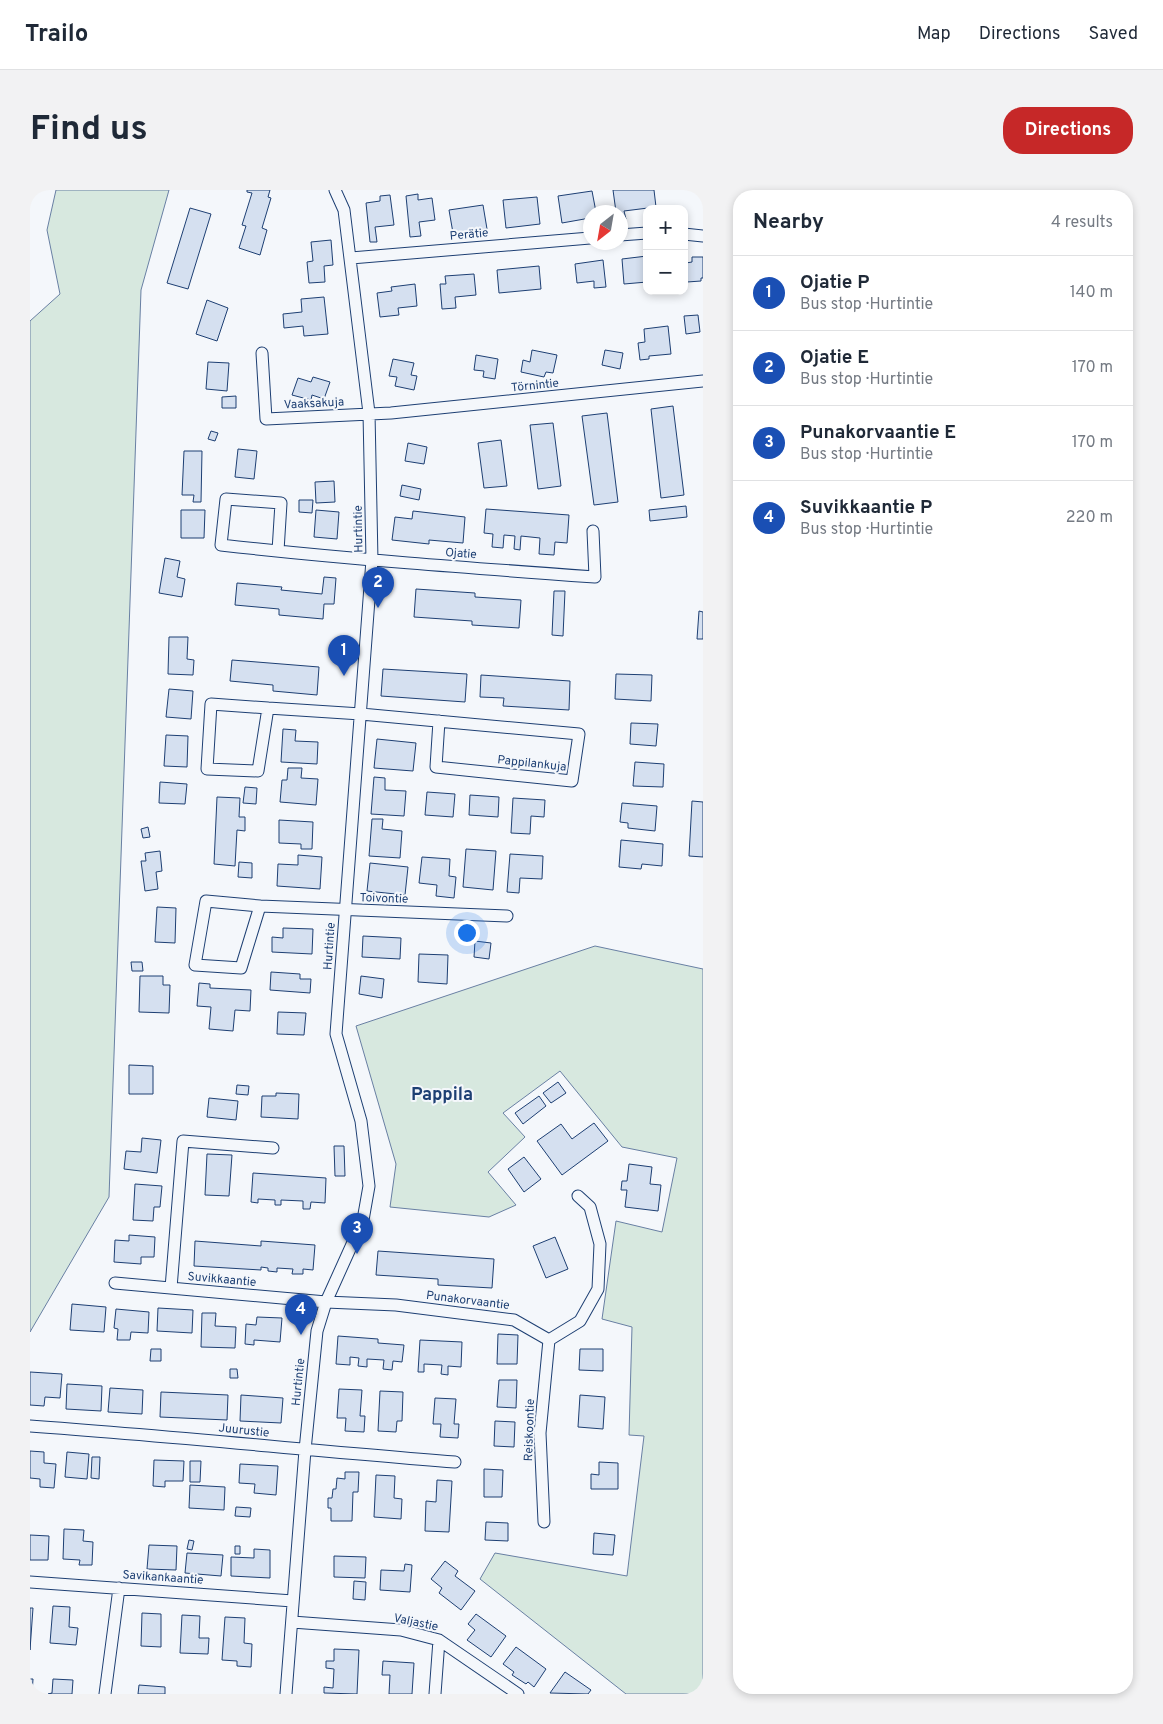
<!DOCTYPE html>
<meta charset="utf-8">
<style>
:root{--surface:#fff;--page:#f2f2f3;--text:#1f2937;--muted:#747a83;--line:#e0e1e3;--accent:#c62828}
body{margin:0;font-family:Overpass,sans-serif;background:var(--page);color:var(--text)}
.controls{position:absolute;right:15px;top:15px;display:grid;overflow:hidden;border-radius:10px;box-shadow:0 2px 8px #0003}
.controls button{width:45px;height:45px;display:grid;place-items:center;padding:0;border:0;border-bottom:1px solid var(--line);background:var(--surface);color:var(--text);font:25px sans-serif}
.compass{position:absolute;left:553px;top:15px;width:45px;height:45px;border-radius:50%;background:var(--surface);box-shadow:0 2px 8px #0003;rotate:211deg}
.you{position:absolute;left:436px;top:742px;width:18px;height:18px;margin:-12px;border:4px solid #fff;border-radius:50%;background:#1a73e8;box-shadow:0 0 0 8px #1a73e833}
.badge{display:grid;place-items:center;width:32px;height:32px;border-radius:50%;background:var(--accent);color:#fff;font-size:16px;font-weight:700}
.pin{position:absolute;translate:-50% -41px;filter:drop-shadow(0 1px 2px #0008)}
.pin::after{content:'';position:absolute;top:26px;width:18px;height:15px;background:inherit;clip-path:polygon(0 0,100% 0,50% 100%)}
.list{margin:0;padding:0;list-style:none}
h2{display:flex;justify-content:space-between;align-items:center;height:65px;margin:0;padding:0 20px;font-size:21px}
h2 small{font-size:16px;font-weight:400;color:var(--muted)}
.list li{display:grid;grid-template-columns:32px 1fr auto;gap:15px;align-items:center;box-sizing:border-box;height:75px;padding:0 20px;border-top:1px solid var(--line)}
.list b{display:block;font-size:19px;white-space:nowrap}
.list p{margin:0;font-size:16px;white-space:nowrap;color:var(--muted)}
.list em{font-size:16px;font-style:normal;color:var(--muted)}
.map{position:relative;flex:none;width:673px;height:1504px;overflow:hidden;border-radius:20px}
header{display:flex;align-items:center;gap:30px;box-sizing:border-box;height:70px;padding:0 25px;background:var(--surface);border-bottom:1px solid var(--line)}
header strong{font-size:24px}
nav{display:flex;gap:28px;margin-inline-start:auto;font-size:18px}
.intro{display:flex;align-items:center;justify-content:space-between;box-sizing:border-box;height:120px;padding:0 30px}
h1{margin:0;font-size:35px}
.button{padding:12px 22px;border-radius:20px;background:var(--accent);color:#fff;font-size:18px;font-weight:700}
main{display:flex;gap:30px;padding:0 30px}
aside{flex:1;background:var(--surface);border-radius:20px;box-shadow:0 2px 8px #0003}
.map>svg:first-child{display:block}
</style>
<header>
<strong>Trailo</strong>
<nav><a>Map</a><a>Directions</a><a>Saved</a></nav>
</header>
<div class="intro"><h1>Find us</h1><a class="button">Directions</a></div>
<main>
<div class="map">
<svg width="673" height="1504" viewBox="0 0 673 1504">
<rect width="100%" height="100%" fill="#f4f7fb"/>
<path fill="#d7e8df" stroke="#687fa3" d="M26 0H139L111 100 79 1007 0 1142V131L30 104 17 40Z
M565 756 673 779V1504H596L450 1389 465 1363 597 1386 614 1246 599 1245 602 1137 572 1129 586 1031 632 1042 647 968 592 957 530 881 473 923 495 947 458 982 486 1015 459 1027 360 1017 366 974 326 836Z"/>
<path fill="#d5e0f0" stroke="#1d3f73" d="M217 0H240L238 7 241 8 232 38 237 40 230 65 209 58 216 36 212 35 222 3 217 2Z
M583 0H624L626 17 594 21 596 29H590V22H586Z
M562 1 566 22H560V28L532 33 528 6Z
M388 4V10L402 8 405 30 389 32 391 46 380 47 376 6Z
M360 5 364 35 345 37 347 52H340L336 13 350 11V6Z
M507 7 510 34 476 38 473 10Z
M453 15 457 39 423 43 419 20Z
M160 18 181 24 158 99 137 93Z
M301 50 303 75 294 76 295 92 279 93 277 72 283 71 281 52Z
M617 66V94V92L594 94 592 69Z
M662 67H673V88H671V91L657 92 656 73 662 72Z
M573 70 576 97 564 98V91L547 93 545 74Z
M509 76 511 99 469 103 467 80Z
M444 84 446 105 425 107 426 118 412 119 410 94H416L415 86Z
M385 94 387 116 368 118 369 125 350 127 347 103 362 101 361 97Z
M294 107 298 144 274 146 273 136 254 138 253 124 272 122 271 109Z
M177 110 198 118 187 151 166 144Z
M668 125 670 142 656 144 654 126Z
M638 136 641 164 619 166V169L610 170 608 153 615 152 614 139Z
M502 160 527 165 523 183 516 182 514 187 491 182 493 170 500 172Z
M575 160 593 163 590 179 572 175Z
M446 165 468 169 465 189 453 187 454 181 444 180Z
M363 169 384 173 381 185 387 186 384 200 365 196 367 187 359 186Z
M178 172 199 173 197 201 176 199Z
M283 187 300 192 294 209 282 205 281 210 262 205 268 188 281 192Z
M206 206V218H192V207Z
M643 216 654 305 631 308 621 219Z
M577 223 588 312 564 315 552 226Z
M523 233 531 296 508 299 500 235Z
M181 241 188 243 185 251 178 249Z
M471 250 477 296 454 298 448 253Z
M378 253 397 257 394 274 375 271Z
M208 259 227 261 224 289 205 287Z
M154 261H172L171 312H163L164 305H152Z
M304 291 305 312 286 313 285 292Z
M372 295 391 299 389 310 370 306Z
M269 310H283L282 323 269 322Z
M656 316 657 327 620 331 619 320Z
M456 319 539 325 537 353 525 352 524 365 509 364 510 348 491 346 490 360 484 359 485 346 474 345 473 358 462 357 463 344 454 343Z
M151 320H175L174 348H151Z
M286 320 309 322 307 349 284 347Z
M383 321 435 327 433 353 399 350V354L362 350 365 327 382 329Z
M135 368 150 371 147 387 155 389 152 407 129 403Z
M294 387 306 388 304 414H294L293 429 249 425V419L205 415 207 393 252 397 251 400 292 404Z
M386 399 445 403V407L491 410 489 438 442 435V431L384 427Z
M524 401H535L533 446 522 445Z
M669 421 673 422V449H667Z
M139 447H158L157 469 164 470 163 485 138 484Z
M202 470 289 477 287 505 243 501V495L200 491Z
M353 479 437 484 435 512 351 506Z
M586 484 622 485 621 511 585 509Z
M451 485 540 491 539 520 473 516 474 508 450 507Z
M139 499 163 501 161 529 136 527Z
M601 533 628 534 626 556 600 554Z
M253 539 266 540 265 551 288 552 287 574 251 572Z
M136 545 158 546 157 577 134 576Z
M347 549 386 553 383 581 344 578Z
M605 572 634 574 633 597 603 596Z
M258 578H272L271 588 288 589 286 615 250 612 252 590H257Z
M344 587 355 588V600L376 601 374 626 341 624Z
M130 592 157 594 155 614 129 613Z
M215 597 227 598 226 614 213 613Z
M397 602 425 604 423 627 395 625Z
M440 605 469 607 468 627 439 625Z
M187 607 210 608 209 627H215V641L207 640 205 676 184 674Z
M483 608 515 610 514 627 501 626 500 644 481 643Z
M662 611 673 612V667L659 666Z
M592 613 627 616 625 641 598 638V633L590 632Z
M342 629H353L352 639 372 641 370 668 339 666Z
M249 630 283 632 282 659H271V654L249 653Z
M118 637 120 647 113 648 111 639Z
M591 650 633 654 632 676 612 674 611 679 589 677Z
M436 659 466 661 463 700 433 697Z
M130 661 132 681 126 682 128 699 115 701 111 671H116L115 663Z
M480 664 513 666 512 689 490 688 489 703 477 702Z
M268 665 292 667 290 699 247 696 248 674 268 675Z
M392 667 420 669 419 686 426 687 424 708 406 706 407 695 389 693Z
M209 672 222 673V688L208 687Z
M340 673 378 677 375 705 337 701Z
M127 717 146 718 145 753 125 752Z
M253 738 283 739 282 764 242 762V747L253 748Z
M333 746 371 748 370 769 332 767Z
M445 751 461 753 459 769 444 767Z
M389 764 418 765 417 794 388 792Z
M101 772H112L113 781H102Z
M241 782 270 784V789H281L280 803 240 800Z
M110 786H133V795H140L139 823 109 822Z
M331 786 354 789 352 808 329 804Z
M169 793 180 794V798L221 800 220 821 205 820 203 841 179 839 181 817 167 816Z
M248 822 276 823 274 845 247 844Z
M99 875 123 876V904H99Z
M528 892 536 903 521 913 513 903Z
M207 895 219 896 218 905 206 904Z
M246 903 269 904 268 929 231 927 232 906H246Z
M509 906 516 916 493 934 485 923Z
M179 908 208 911 206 930 177 927Z
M564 933 578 951 532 985 507 951 531 934 542 949Z
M112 948 131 950 127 983 94 979 96 961 111 962Z
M304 956H314L315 986H305Z
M177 964 202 965 199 1006 175 1005Z
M494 967 511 989 494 1002 478 979Z
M599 974 622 977 620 994 631 995 628 1021 595 1017 597 1000H591L592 991H597Z
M223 983 296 988 295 1013 281 1012 280 1019H273V1011L251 1010V1015H245V1010L228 1009V1013L221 1012Z
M105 994 132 996 130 1017H124L123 1031 103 1030Z
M99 1045 125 1047 124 1067H111V1074L84 1072 85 1050 99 1051Z
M525 1047 538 1079 516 1088 503 1056Z
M165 1051 231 1056V1051L285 1055 283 1080 273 1079V1084H262L263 1079 247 1078V1082L238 1081V1078L231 1077V1080L164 1076Z
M348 1061 464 1069 462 1098 408 1095V1089L346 1085Z
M42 1114 76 1117 74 1142 40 1140Z
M128 1118 163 1120 162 1143 127 1141Z
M86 1119 119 1122 118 1143 101 1142 100 1150H87L88 1139 84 1138Z
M172 1123H186L185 1136 206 1137 205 1158 171 1157Z
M227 1127 252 1128 250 1152 224 1150V1155L215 1154 216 1134 226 1135Z
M468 1144 488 1145 487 1174H467Z
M308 1146 348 1149V1153L374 1155 372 1172 363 1171 362 1180 353 1179 354 1170 337 1169V1177L328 1176 329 1168 320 1167V1175L306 1174Z
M390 1150 432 1152 431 1177 418 1176V1185L411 1184 412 1175 394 1174V1182H388Z
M121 1159H131V1171H120Z
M550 1159H573V1181L549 1180Z
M200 1179H207L208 1188H200Z
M0 1182 32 1184 30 1208 15 1207 14 1216 0 1215Z
M469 1190H487L486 1218 467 1217Z
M37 1194 72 1196 71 1221 36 1219Z
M80 1198 113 1200 112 1224 78 1222Z
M309 1199 332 1200 330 1226H335L334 1242 315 1241 316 1228H307Z
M350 1201 373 1202 372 1231H367L366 1242 348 1241Z
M131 1202 198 1205 197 1230 130 1227Z
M211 1205 253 1208 251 1233 210 1231Z
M550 1205 575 1207 573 1239 548 1237Z
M405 1208 426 1209 424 1234H429L428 1248 410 1247 411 1234H403Z
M465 1231 485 1232 484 1257 464 1256Z
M0 1261 14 1262V1273L26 1274 24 1298 10 1297V1289L0 1288Z
M37 1262 59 1264 57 1289 35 1287Z
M62 1267H70L69 1289 61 1288Z
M124 1270 154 1271 153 1291H135V1297L123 1296Z
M160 1271H171L170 1292H160Z
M569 1272 588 1273V1299H561V1284L569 1285Z
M210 1274 248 1276 246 1305 224 1303 225 1294 209 1293Z
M454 1279 473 1280 472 1307H454Z
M315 1282H329L328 1302H323L322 1331H301V1318H298V1308H302L303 1299H306L307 1288 315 1289Z
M346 1285 365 1286 364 1308 372 1309 371 1329 344 1327Z
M407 1290 422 1291 419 1342 395 1341 396 1311 406 1312Z
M160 1295 195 1297 194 1320 159 1318Z
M206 1317 221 1318 220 1327 205 1326Z
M456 1332 478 1333V1351L455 1350Z
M34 1339 54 1340 53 1351 63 1352 62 1375H49L50 1370 33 1369Z
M564 1343 585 1345 583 1365 563 1364Z
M0 1345 19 1346 18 1370H0Z
M159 1350 164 1351 162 1360 157 1359Z
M119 1355 147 1356 146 1380 117 1379Z
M205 1356H210V1364H205Z
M224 1359 240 1360V1388L201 1386V1367L224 1368Z
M157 1363 193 1365 191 1386 155 1383Z
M304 1366 336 1367 335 1388 304 1387Z
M415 1371 428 1381 425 1386 445 1401 431 1420 409 1403 412 1398 401 1389Z
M375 1374 382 1375 380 1402 350 1400 351 1380 374 1381Z
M324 1391 336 1392 335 1410 323 1409Z
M23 1416 40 1417 39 1437 48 1438 46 1455 20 1453Z
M0 1418H3L0 1460Z
M112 1423 131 1424V1457L111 1456Z
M446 1424 476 1446 461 1467 437 1450 445 1440 438 1434Z
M152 1425 170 1426 169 1448H179L178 1464 150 1463Z
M195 1427 215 1428 214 1453 222 1454 221 1477 207 1476V1471L192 1470Z
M486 1457 516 1479 504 1497 498 1492 496 1494 482 1485 484 1482 473 1474Z
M304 1459 329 1460 327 1504 294 1503V1497L303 1498 304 1479 296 1478V1471H304Z
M353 1471 384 1473 382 1504H359L360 1485H352Z
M535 1482 561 1500 558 1504 520 1503Z
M0 1489H3L2 1504H0Z
M23 1489 43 1490 42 1504H18L22 1503Z
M109 1495 135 1497V1504H108Z"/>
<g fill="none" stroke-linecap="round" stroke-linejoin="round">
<g stroke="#1d3f73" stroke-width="13">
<path id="street" d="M654 44 673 46
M590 45 617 43
M321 68 560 48
M232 163 236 229 361 223 673 191
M248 361 251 313 196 309 191 355C315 369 440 378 565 387L563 341
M238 518 181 514 177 579 228 581 238 518 331 524 549 544 542 591 406 577 409 531
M230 716 176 711 165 775 211 778 230 716 477 726
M85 1093 296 1112 366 1115 484 1130 519 1150 550 1131 568 1099 570 1054 560 1017 548 1006
M141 1098 153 951 243 958
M0 1236C142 1246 284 1261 425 1272
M514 1332 510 1243 519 1150
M0 1392 263 1411
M262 1432 371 1440 409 1450 488 1504
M75 1504 89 1398
M256 1504 275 1260 287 1141 296 1112 333 1030 339 996 331 931 306 844 342 370 339 223 314 20 305 0
M405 1504 409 1450"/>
</g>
<use href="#street" stroke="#f4f7fb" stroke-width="11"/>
</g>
<g text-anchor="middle" stroke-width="4" stroke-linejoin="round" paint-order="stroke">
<g font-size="12" fill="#1d3f73" stroke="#f4f7fb">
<text transform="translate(439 44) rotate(-5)" y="4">Perätie</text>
<text transform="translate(505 195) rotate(-6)" y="4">Törnintie</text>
<text transform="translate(284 213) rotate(-3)" y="4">Vaaksakuja</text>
<text transform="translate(328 339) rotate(-91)" y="4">Hurtintie</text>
<text transform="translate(431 363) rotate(4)" y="4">Ojatie</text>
<text transform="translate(502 573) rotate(6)" y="4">Pappilankuja</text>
<text transform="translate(354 708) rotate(2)" y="4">Toivontie</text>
<text transform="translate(299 756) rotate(-86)" y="4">Hurtintie</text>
<text transform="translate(192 1089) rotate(5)" y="4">Suvikkaantie</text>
<text transform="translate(438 1110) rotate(7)" y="4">Punakorvaantie</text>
<text transform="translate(268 1192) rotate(-84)" y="4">Hurtintie</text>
<text transform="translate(214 1240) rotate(6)" y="4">Juurustie</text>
<text transform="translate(499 1240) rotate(-88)" y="4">Reiskoontie</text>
<text transform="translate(133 1387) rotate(4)" y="4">Savikankaantie</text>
<text transform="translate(386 1432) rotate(12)" y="4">Valjastie</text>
</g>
<g font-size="18" font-weight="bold" fill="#1d3f73" stroke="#f4f7fb">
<text x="412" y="910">Pappila</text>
</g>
</g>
</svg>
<div class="controls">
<button>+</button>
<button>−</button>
</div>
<svg class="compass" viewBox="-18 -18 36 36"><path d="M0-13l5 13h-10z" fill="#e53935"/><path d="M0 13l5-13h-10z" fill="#747a83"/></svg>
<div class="you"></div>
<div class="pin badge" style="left:314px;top:486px;background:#1a4fb4">1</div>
<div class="pin badge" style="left:348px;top:418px;background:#1a4fb4">2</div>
<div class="pin badge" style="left:327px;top:1064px;background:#1a4fb4">3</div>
<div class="pin badge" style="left:271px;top:1145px;background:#1a4fb4">4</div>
</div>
<aside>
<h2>Nearby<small>4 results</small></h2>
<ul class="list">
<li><span class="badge" style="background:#1a4fb4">1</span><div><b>Ojatie P</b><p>Bus stop · Hurtintie</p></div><em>140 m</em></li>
<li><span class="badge" style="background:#1a4fb4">2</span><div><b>Ojatie E</b><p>Bus stop · Hurtintie</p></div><em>170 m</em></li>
<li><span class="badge" style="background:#1a4fb4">3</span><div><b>Punakorvaantie E</b><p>Bus stop · Hurtintie</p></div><em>170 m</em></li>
<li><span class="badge" style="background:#1a4fb4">4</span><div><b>Suvikkaantie P</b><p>Bus stop · Hurtintie</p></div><em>220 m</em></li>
</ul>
</aside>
</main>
